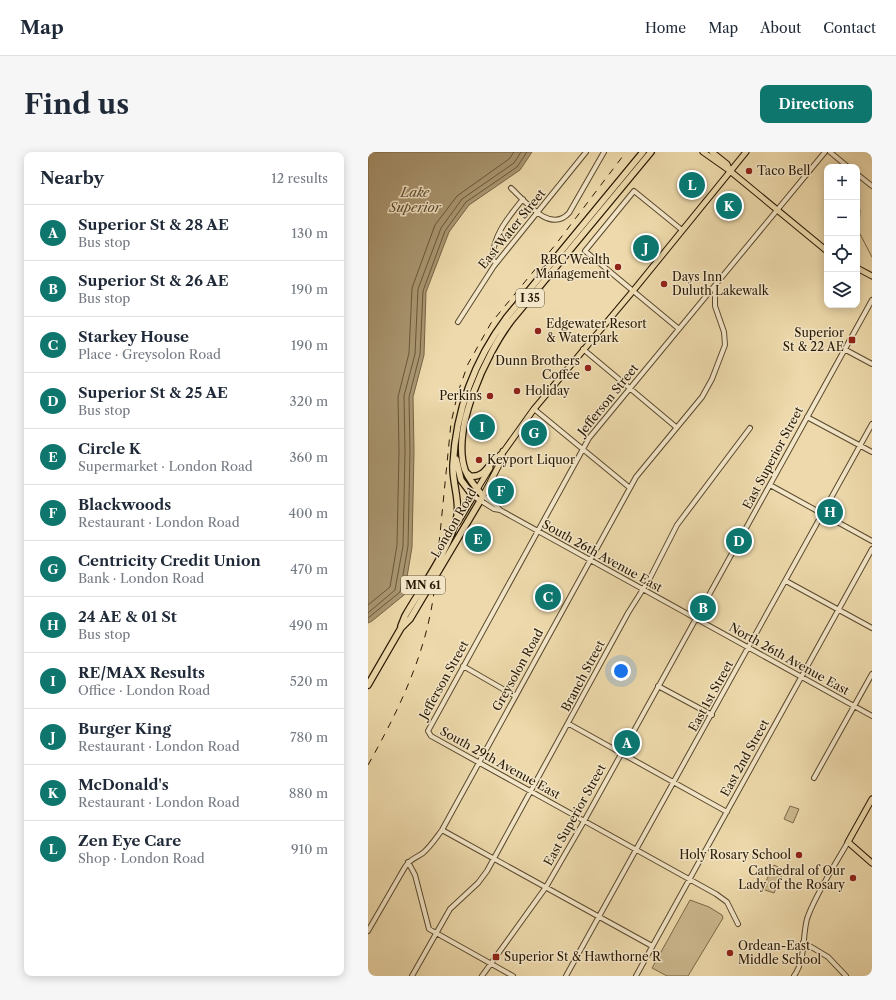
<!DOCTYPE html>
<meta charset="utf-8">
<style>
:root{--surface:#fff;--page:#f6f6f7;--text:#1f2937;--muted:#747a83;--line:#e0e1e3;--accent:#0f766e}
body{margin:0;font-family:"Libre Caslon Text",serif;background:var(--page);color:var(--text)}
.controls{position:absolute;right:12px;top:12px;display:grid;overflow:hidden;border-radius:8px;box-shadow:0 2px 10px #0003}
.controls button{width:36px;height:36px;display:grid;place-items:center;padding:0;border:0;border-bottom:1px solid var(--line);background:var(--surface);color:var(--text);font:20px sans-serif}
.you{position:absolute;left:253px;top:519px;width:14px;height:14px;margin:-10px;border:3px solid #fff;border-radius:50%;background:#1a73e8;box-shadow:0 0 0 6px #1a73e833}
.badge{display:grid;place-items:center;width:26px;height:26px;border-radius:50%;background:var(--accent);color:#fff;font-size:13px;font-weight:700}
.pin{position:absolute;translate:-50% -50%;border:2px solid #fff;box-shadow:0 1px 4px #0006}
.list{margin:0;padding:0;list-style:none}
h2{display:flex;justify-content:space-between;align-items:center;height:52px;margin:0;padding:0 16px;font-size:17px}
h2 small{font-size:13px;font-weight:400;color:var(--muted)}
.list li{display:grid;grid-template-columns:26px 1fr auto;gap:12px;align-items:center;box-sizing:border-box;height:56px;padding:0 16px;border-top:1px solid var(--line)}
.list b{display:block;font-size:15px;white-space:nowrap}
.list p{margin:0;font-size:13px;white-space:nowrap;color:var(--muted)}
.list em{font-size:13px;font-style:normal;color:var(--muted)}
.icon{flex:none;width:22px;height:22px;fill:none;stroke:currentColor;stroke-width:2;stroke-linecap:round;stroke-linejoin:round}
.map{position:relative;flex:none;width:504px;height:824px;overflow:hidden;border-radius:8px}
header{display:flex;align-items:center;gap:24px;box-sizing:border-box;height:56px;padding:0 20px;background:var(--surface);border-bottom:1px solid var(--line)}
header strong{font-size:19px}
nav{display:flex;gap:22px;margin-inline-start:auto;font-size:14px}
.intro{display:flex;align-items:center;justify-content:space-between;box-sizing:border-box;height:96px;padding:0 24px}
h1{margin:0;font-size:28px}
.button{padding:10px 18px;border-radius:8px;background:var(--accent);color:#fff;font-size:14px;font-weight:700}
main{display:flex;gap:24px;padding:0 24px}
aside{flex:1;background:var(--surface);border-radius:8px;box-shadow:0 2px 10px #0003}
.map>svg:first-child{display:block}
</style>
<header>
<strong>Map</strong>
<nav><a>Home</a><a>Map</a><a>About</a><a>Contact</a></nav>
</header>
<div class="intro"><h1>Find us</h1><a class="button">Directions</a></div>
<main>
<aside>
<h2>Nearby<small>12 results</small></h2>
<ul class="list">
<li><span class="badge">A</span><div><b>Superior St &amp; 28 AE</b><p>Bus stop</p></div><em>130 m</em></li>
<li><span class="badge">B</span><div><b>Superior St &amp; 26 AE</b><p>Bus stop</p></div><em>190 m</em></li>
<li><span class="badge">C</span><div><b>Starkey House</b><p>Place · Greysolon Road</p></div><em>190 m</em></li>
<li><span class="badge">D</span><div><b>Superior St &amp; 25 AE</b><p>Bus stop</p></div><em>320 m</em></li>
<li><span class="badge">E</span><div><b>Circle K</b><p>Supermarket · London Road</p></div><em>360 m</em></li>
<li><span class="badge">F</span><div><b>Blackwoods</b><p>Restaurant · London Road</p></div><em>400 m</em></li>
<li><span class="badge">G</span><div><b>Centricity Credit Union</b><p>Bank · London Road</p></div><em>470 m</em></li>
<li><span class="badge">H</span><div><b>24 AE &amp; 01 St</b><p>Bus stop</p></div><em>490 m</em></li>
<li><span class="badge">I</span><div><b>RE/MAX Results</b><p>Office · London Road</p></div><em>520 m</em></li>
<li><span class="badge">J</span><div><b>Burger King</b><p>Restaurant · London Road</p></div><em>780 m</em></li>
<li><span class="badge">K</span><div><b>McDonald's</b><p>Restaurant · London Road</p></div><em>880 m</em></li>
<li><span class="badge">L</span><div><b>Zen Eye Care</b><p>Shop · London Road</p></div><em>910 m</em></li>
</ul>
</aside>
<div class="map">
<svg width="504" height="824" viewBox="0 0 504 824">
<rect width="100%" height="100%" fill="#edd9ab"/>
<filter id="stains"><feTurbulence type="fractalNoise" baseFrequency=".005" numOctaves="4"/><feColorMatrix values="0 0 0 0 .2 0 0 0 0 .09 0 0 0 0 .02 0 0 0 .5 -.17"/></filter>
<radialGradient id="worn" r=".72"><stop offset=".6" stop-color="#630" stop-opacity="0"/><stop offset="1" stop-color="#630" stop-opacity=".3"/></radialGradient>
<path fill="#ccb88e" stroke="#7a6848" d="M422 654 431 657 425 671 416 667Z
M406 713 416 718 406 741 394 737Z
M322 748 341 755 354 763 355 766 320 824H299L284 816Z"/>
<path fill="#aa9772" stroke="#766446" d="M0 0H164L152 18 101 53 81 80 58 140 56 203 45 245 46 299 44 395 36 443 4 469 0 471Z"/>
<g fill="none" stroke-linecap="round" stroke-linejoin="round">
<path stroke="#69583a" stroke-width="1" d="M0 453 22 435 29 393 31 299 30 245 41 201 44 136 67 73 89 44 141 7 146 0
M0 461 27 438 35 394 37 299 36 244 47 202 50 137 73 76 94 47 146 11 153 0
M0 466 32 440 40 394 42 299 41 245 52 202 55 139 77 79 98 50 149 15 159 0"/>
<path stroke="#766446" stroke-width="1" d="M489 53 492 58 491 80 504 105"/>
<g stroke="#59482d" stroke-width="6">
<path id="minor" d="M462 0 480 15
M489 22 504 34
M143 36C157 49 182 82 201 61L236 0
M128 111 124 107C126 81 140 66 155 47
M90 170 126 114 218 0
M311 177 217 99 266 39 314 78
M215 197 308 275
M476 197 504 212
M166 257 262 336
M439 265 504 300
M402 333 504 389
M105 344 126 357 132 358 504 564
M115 344 128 353 132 358
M418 429 504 476
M95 514 147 544
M290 534 344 563
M201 572 359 660
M446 626 504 522
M74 678 284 794
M40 710 47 723 61 777 145 824
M370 772 359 750 348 742 63 584 60 579 221 286 457 0
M0 779 37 715C42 707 48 706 55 701 63 694 68 686 74 678L268 325 334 245 344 227 357 193 356 180 347 154V134
M435 790 460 805 478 824
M44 824 82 757 110 731 119 719 260 461 282 426 309 373 382 276
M114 824 178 735 215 671 504 148
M198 824 504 272
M268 824 504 397
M426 824C438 807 434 786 439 767 446 745 468 711 480 690"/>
</g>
<g stroke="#281803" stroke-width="7">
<path id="major" d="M335 0 362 19 459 99
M344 0 359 12 362 19
M489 116 504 124
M126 309 136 299 166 257 265 139 378 0
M105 344 122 316
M115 344 133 309 135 299
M504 647 480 690 504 711"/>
</g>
<g stroke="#281803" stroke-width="8">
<path id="highway" d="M88 307 93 328 105 344 89 371
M100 322 102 324C115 326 120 315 127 306
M33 474 37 464C53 436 83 395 89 364 92 348 84 330 85 313 88 258 106 209 139 165L275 0
M0 533 33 476 42 467 115 344C108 336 101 328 97 318 83 277 118 202 143 169L283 0"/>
</g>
<use href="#minor" stroke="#f3e6c8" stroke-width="4"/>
<use href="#major" stroke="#edd9ab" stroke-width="5"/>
<use href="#highway" stroke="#edd9ab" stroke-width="5.5"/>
<path stroke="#281803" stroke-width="1" stroke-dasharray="7 7" stroke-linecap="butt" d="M71 392 83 271 90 240 100 212 123 171 188 92 258 0
M0 613C32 556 60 498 67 432"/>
</g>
<g fill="#8f2418" stroke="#f3e6c8" stroke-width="1.5">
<circle cx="381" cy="19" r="4"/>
<circle cx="250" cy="115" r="4"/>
<circle cx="296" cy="132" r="4"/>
<circle cx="170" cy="179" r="4"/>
<rect x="480" y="184" width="8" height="8" rx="2"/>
<circle cx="220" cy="216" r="4"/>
<circle cx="149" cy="239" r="4"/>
<circle cx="122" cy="244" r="4"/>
<circle cx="111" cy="308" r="4"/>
<circle cx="431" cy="703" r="4"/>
<circle cx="485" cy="726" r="4"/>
<circle cx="362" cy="801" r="4"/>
<rect x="124" y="801" width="8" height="8" rx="2"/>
</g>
<g text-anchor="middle" stroke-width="3" stroke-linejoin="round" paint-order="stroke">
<g fill="#f3e6c8" stroke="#65563e" stroke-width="1">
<rect x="148" y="137" width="28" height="18" rx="3"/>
<rect x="33" y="424" width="44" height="18" rx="3"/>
</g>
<g font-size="11" font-weight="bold" fill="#281803">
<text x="162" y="150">I 35</text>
<text x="55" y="437">MN 61</text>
</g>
<g font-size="12" fill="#281803" stroke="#f3e6c8" text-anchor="start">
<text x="389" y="23">Taco Bell</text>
<text x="242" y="112" text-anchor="end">RBC Wealth<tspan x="242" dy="14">Management</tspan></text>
<text x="304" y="129">Days Inn<tspan x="304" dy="14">Duluth Lakewalk</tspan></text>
<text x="178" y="176">Edgewater Resort<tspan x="178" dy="14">&amp; Waterpark</tspan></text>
<text x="476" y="185" text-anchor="end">Superior<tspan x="476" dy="14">St &amp; 22 AE</tspan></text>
<text x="212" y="213" text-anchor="end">Dunn Brothers<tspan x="212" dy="14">Coffee</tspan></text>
<text x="157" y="243">Holiday</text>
<text x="114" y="248" text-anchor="end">Perkins</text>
<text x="119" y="312">Keyport Liquor</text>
<text x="423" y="707" text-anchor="end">Holy Rosary School</text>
<text x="477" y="723" text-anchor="end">Cathedral of Our<tspan x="477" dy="14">Lady of the Rosary</tspan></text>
<text x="370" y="798">Ordean-East<tspan x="370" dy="14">Middle School</tspan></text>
<text x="136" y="809">Superior St &amp; Hawthorne R</text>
</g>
<g font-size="12" fill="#281803" stroke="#f3e6c8">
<text transform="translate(144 77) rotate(-51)" y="4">East Water Street</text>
<text transform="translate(240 248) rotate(-51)" y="4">Jefferson Street</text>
<text transform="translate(405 306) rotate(-62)" y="4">East Superior Street</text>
<text transform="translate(86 371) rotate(-60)" y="4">London Road</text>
<text transform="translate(234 404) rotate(29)" y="4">South 26th Avenue East</text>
<text transform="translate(421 507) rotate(29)" y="4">North 26th Avenue East</text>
<text transform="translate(150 518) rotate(-61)" y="4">Greysolon Road</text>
<text transform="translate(215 524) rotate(-62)" y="4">Branch Street</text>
<text transform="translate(76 528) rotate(-61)" y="4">Jefferson Street</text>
<text transform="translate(343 544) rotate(-61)" y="4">East 1st Street</text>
<text transform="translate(377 606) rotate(-61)" y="4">East 2nd Street</text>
<text transform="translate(132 611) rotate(29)" y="4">South 29th Avenue East</text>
<text transform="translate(207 663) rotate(-61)" y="4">East Superior Street</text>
</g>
<g font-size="13" font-style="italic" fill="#5c4b2f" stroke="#f3e6c8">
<text x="47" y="45">Lake<tspan x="47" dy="15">Superior</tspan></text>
</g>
</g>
<rect width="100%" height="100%" filter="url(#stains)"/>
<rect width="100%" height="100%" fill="url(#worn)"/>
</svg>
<div class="controls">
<button>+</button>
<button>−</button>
<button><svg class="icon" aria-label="locate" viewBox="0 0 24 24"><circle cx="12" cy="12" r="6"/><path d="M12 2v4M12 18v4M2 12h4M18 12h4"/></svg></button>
<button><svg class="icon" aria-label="layers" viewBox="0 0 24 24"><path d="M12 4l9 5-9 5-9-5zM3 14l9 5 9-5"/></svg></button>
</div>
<div class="you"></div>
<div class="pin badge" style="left:259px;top:591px">A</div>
<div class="pin badge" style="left:335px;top:456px">B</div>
<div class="pin badge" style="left:180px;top:445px">C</div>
<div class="pin badge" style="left:371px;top:389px">D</div>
<div class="pin badge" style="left:110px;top:387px">E</div>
<div class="pin badge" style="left:133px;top:339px">F</div>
<div class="pin badge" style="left:166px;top:281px">G</div>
<div class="pin badge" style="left:462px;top:360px">H</div>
<div class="pin badge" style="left:114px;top:275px">I</div>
<div class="pin badge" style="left:278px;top:96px">J</div>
<div class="pin badge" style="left:361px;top:54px">K</div>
<div class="pin badge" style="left:324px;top:33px">L</div>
</div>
</main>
